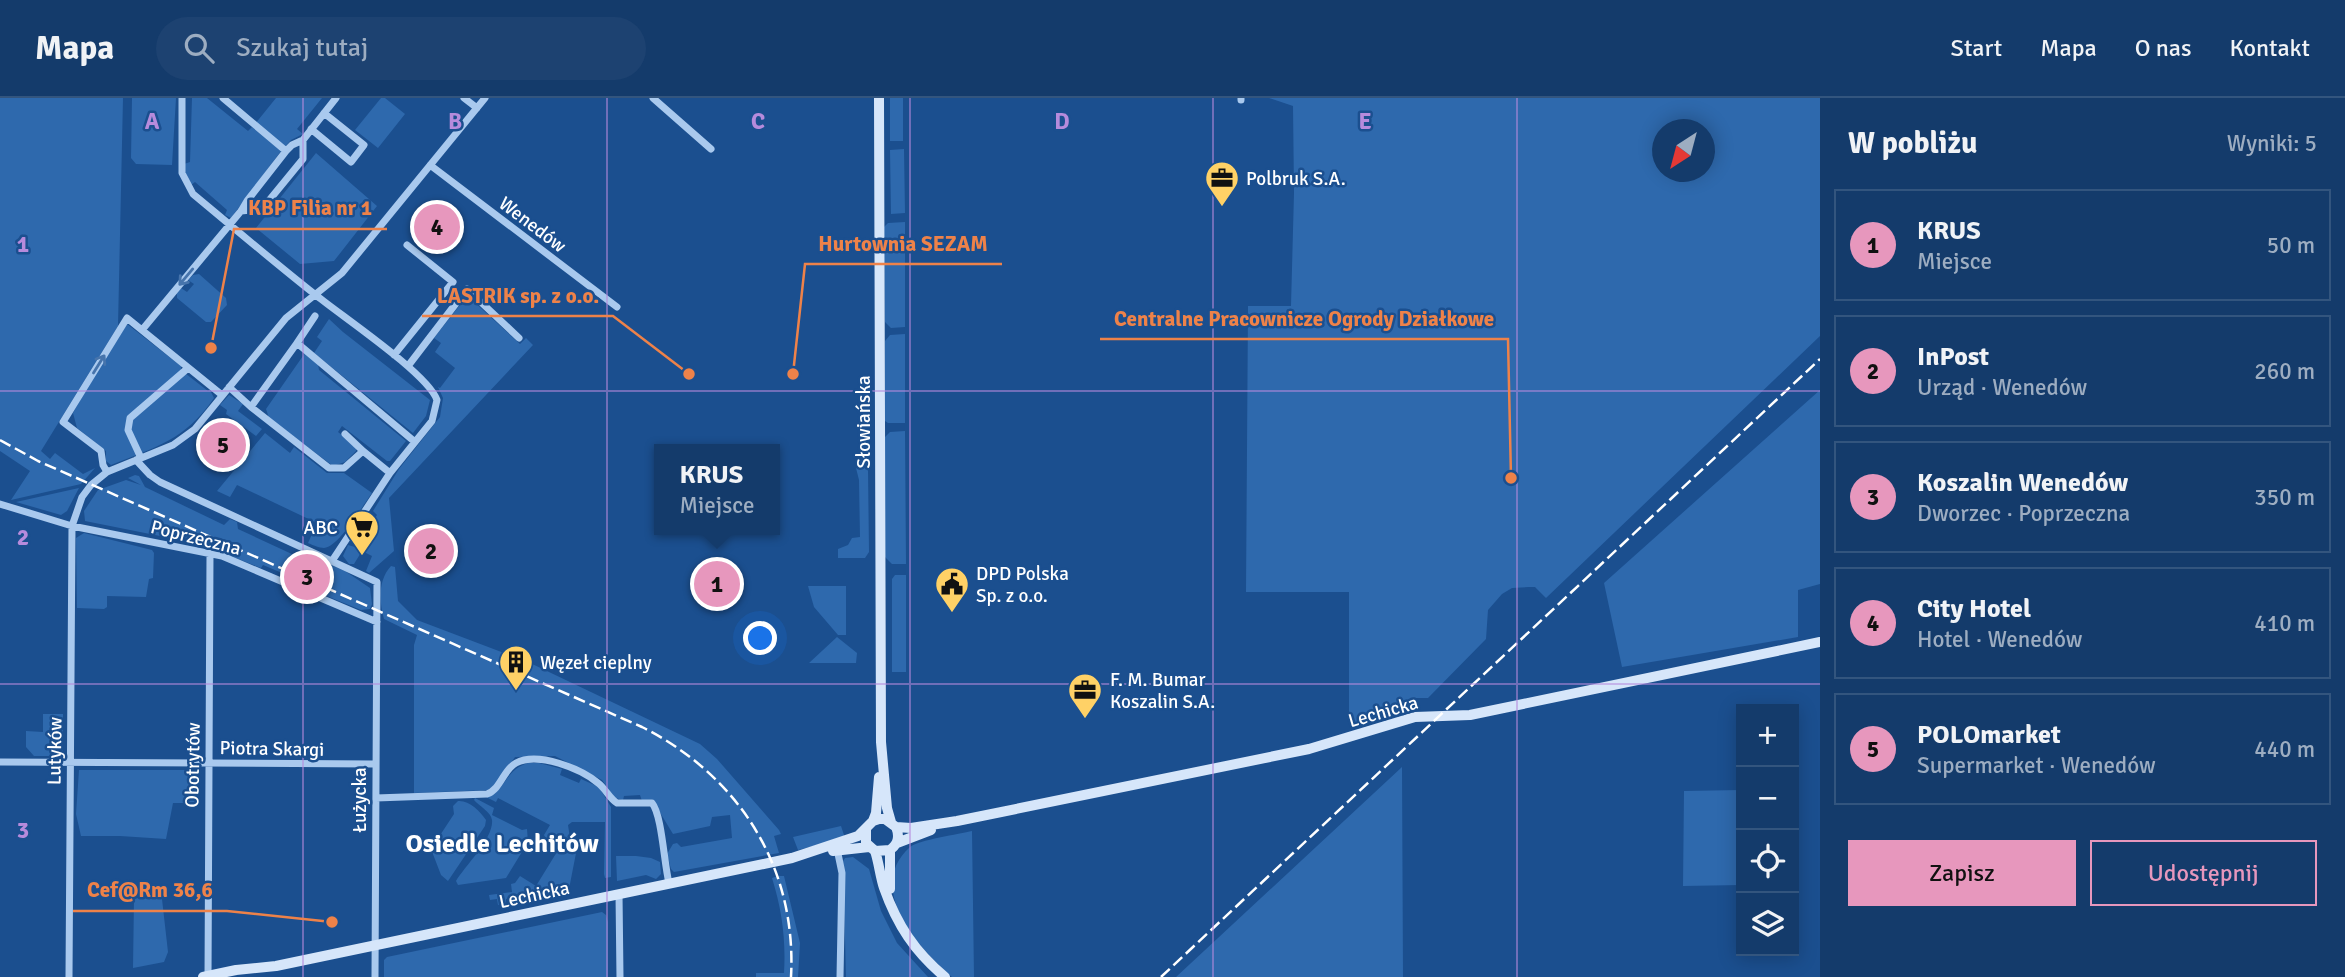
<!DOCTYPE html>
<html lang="pl">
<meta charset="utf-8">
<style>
:root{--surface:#143b6b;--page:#1d4271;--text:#f1f3f6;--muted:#9dadc1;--line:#33557e;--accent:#e797bd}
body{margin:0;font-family:Signika,sans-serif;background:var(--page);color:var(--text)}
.controls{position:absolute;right:21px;bottom:21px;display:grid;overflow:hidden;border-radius:0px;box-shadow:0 4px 18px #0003}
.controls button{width:63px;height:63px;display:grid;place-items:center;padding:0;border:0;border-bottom:2px solid var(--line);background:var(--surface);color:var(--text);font:35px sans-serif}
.compass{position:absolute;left:1652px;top:21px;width:63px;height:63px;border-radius:50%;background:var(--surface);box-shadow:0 4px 18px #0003;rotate:216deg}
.you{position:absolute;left:761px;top:541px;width:24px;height:24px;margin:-18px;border:5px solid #fff;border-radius:50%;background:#1a73e8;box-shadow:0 0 0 10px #1a73e833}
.badge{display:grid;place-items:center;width:46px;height:46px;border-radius:50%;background:var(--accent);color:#111;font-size:23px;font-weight:700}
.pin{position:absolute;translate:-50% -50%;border:4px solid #fff;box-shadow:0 2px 7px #0006}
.popup{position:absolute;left:654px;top:346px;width:126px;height:91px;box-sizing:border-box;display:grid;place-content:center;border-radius:0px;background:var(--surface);filter:drop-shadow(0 2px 5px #0005);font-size:23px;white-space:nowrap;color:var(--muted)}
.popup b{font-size:26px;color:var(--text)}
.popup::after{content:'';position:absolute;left:50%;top:100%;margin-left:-14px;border:14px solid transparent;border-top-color:var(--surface)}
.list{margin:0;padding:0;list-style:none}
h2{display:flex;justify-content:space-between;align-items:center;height:91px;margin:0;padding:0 28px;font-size:30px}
h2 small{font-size:23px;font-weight:400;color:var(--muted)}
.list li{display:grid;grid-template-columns:46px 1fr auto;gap:21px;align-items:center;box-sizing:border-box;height:112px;margin:0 14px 14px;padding:0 14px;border:2px solid var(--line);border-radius:0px}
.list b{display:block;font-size:26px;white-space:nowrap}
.list p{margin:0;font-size:23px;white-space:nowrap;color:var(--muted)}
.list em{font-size:23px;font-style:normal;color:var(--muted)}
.actions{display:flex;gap:14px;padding:21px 28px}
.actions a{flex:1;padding:16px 0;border:2px solid var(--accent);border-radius:0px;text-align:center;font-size:24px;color:var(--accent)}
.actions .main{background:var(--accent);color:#111}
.icon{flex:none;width:38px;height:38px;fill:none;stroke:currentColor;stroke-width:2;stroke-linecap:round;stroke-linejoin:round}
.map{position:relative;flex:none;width:1820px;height:879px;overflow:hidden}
header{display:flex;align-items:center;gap:42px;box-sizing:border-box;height:98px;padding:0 35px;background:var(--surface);border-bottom:2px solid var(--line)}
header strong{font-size:33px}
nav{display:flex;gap:38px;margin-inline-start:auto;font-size:24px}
.search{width:490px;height:63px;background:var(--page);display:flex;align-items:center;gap:18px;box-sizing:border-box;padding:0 24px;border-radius:38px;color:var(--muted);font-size:26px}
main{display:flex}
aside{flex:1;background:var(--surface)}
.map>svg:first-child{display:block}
</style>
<header>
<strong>Mapa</strong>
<div class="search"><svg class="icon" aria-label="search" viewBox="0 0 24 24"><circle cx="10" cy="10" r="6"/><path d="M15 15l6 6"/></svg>Szukaj tutaj</div>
<nav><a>Start</a><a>Mapa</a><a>O nas</a><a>Kontakt</a></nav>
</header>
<main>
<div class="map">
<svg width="1820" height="879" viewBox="0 0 1820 879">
<rect width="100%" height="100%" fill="#1b4f8f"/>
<path fill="#2e69ad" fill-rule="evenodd" d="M0 0H123L118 228 41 353 50 361 55 355 83 376 95 370 81 386 11 402 30 373 0 353Z
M132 0H176L172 67 136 66 131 60Z
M192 0H207L248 33 252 29 281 53 231 120 225 117 227 112 195 84 191 87 185 76 184 66 190 64Z
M276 0H322L297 31 303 36 291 42 284 50 255 26Z
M381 0H385L405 16 378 50 355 32Z
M890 0H903V43H890Z
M1269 0H1820V238L1546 500 1535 489H1529L1512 490 1502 496 1488 512 1486 541 1428 600H1413V606L1353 627 1349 626V494H1246L1248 208H1291L1294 95 1293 8ZM1662 32H1704V74H1662Z
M904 51 905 115 891 116 890 52Z
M316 55 377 108 334 163 300 166 256 130Z
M905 124V229L891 230 885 224 884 129 888 125Z
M199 176 226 200 227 207 211 224H206L177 200V195L181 190 187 194 194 186 188 182 193 177Z
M470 200 520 246 526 240 533 247 389 400 394 453 369 475 366 473 372 458 362 453 354 466H349L343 458 348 447 355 449 377 417 373 413 399 371 440 319 443 300 438 289 440 290 455 270 435 254 441 245 434 240 463 203Z
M329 221 343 234 430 302 426 318 413 335 314 255 322 243 317 239Z
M127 226 181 268V272L208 293 210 292 214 300C185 342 156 349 111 367L106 363V353L77 330 73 315 92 281Z
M905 236V325H888L885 323V243L890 237Z
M305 255 318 266 319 272 406 343 390 363H387L342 328 338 334 356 348V353L345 364 333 368 269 320 266 311Z
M1820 292V486L1798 492V539L1622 569 1604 485Z
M229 297 243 306 238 313 262 331 256 338 226 316 227 312 220 307Z
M905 333 906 466H892L885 459V339L890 334Z
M265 335 290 355 294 349 327 375H344L372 395C363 407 339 449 324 450 319 450 313 447 308 445L317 425 237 387 230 399 217 393Z
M865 358 868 371 869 454 865 460H838V451L848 447 852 440 860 439 859 382 856 370Z
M135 377 139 378 145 389 224 427 230 421 237 424 238 431 294 457 299 453 345 473 370 490 372 506 370 511 361 512 312 492 313 488 263 467 261 470 218 453 205 450V447L85 423 84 413 98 392 126 382 141 387 128 380Z
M79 390 67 413 61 417 16 404Z
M84 435 152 452 154 455 153 480 149 481 146 499 107 498V509L104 511 77 510 76 440Z
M391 468 395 469 398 503 417 522 528 564 700 646 717 661 779 732 781 736 774 738 779 755 674 774 671 771 667 756 673 746 677 745 681 749 732 740 730 717 712 719 710 728 673 736 653 703H642L640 697 624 698 623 702 615 700 602 682 555 658 515 659 500 681 489 692 414 695V547L417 537 384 521C379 503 378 482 391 468Z
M895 477H906V574H892V481Z
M808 488H846V537H838L814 509Z
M837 539 857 555 856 565H809Z
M43 616H63V655L60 658H34L26 649V633L43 634Z
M528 665H539L562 671 560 677 579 685 581 681 599 689 611 709V779L605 780 604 776 605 724H572L568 727 570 740 577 750 569 791 518 802 517 799 506 801V805L498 807 497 801 490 802 489 797 512 794 511 786 515 785 520 778 536 788 560 749 545 739 544 737 550 727 498 700 496 704 486 699C506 694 504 672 528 665Z
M1402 669 1403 879H1176Z
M79 672H199V705H173L166 741 120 738H81L76 716Z
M1741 692V787L1683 788 1684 693Z
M475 700 494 710 492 717 522 732 527 731 528 744 506 780 458 787 456 783C465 768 494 740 492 722 491 714 479 708 474 702Z
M458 703C469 702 480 713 486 722L485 728 448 783 441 777 431 751 454 716 453 708Z
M841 728 845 740 798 752 793 739Z
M972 733 974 879H952C919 851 864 790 910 749 918 742 960 736 972 733Z
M616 758H636L651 760 660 764 661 776 656 781 646 777 617 783Z
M853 759 869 771 881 813 897 845 928 879H846L843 763 845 760Z
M778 778H784L800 845 798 879H756V875H784C786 842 782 812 772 780Z
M134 800 162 801 168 854 164 864 133 870Z
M602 814 606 817 608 824V879H384V862L387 859Z"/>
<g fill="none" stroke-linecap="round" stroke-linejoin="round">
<path stroke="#a9c9ee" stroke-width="7" d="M182 0V75L193 96C234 130 275 165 317 198 343 219 428 276 437 302L432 323 390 375 332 463
M223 0 286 53
M464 0 477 10
M653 0 711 51
M1241 2V0
M311 31 351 64 364 47 324 15
M430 67 617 209
M241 113 262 111 303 61V42
M315 218 297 245 415 344
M142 232 241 113 247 103 286 53 292 47 303 42 336 0
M394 257 453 184 407 147
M408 268 467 191 519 240
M229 289 251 309 297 245
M251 309 329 370H344L363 353 390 375
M345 336 363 353
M141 360 128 332 130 320 188 270
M136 362 150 377 160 384 377 484 375 879
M107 374 103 367 101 353 63 324 127 220 222 297
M0 406 72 428 222 458 377 524
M0 664 375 666
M376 700 487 696C501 691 503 672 516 665 538 653 581 671 598 685 606 691 609 700 617 705H652C662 717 664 766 669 785
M837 751 842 775 840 879
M619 796 620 879
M69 879 72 428 82 399 91 387 107 374 173 347 195 331 286 220 342 175 485 0
M208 879 210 456"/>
<path stroke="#d6e6fa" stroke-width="10" d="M879 0 881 644 887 710 891 724
M873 723 876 715 879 679
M896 729 911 730 957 723 1309 651 1415 619 1470 617 1820 544
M897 745 931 732
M833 753 869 749
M875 753C879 765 880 778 884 790 897 827 915 854 945 879
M890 791V752
M203 879 236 872 276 868 792 760 858 738 873 723 879 721H885L896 729C900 739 898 746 890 752L875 753 866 745V731"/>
<path stroke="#fff" stroke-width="2.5" stroke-dasharray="12 5" stroke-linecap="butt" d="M0 342 38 363 642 629C739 678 797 769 791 879
M1161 879 1820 261"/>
</g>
<defs><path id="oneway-shaft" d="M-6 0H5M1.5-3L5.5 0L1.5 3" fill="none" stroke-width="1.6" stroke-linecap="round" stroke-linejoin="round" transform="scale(1.75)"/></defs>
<g stroke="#4674ac">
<use href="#oneway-shaft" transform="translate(186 179) rotate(130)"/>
<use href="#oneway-shaft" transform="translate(99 266) rotate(-58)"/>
</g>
<path fill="none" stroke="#b68bdc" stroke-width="2" stroke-opacity="0.55" d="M303 0V879M607 0V879M910 0V879M1213 0V879M1517 0V879M0 293H1820M0 586H1820"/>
<defs>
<g id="office-pin" transform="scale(1.75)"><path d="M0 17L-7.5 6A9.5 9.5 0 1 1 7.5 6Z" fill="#ffd166" stroke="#1b4f8f"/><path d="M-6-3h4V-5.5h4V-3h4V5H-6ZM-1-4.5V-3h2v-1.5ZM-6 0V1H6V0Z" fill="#111"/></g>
<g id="supermarket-pin" transform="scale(1.75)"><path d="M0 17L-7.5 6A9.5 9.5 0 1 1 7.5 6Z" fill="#ffd166" stroke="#1b4f8f"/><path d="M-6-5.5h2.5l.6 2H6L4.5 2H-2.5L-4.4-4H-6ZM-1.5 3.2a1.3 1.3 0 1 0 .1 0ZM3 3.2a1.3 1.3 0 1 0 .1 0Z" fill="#111"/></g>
<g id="civic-pin" transform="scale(1.75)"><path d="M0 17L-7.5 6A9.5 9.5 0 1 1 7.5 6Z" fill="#ffd166" stroke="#1b4f8f"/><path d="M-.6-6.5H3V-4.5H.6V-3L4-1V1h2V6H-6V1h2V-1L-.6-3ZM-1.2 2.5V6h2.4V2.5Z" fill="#111"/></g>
<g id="building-pin" transform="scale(1.75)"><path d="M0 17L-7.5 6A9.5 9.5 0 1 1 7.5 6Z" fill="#ffd166" stroke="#1b4f8f"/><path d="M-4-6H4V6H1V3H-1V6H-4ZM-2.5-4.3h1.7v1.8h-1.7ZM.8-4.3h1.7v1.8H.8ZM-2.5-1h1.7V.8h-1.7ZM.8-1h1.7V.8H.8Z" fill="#111"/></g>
</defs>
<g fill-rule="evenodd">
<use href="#office-pin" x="1222" y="80"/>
<use href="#supermarket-pin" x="362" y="429"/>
<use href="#civic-pin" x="952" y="486"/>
<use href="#building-pin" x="516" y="564"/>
<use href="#office-pin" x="1085" y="592"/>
</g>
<g text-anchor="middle" stroke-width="5" stroke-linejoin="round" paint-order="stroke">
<g font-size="19" fill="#fff" stroke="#1b4f8f" text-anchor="start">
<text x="1246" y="87">Polbruk S.A.</text>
<text x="338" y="436" text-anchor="end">ABC</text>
<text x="976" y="482">DPD Polska<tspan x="976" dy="22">Sp. z o.o.</tspan></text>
<text x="540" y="571">Węzeł cieplny</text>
<text x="1110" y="588">F. M. Bumar<tspan x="1110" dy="22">Koszalin S.A.</tspan></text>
</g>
<g font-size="19" fill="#fff" stroke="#1b4f8f">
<text transform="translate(533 126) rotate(37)" y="7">Wenedów</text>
<text transform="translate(863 324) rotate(-90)" y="7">Słowiańska</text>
<text transform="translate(196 439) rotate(14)" y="7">Poprzeczna</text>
<text transform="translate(1383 613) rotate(-16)" y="7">Lechicka</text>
<text transform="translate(272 650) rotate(1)" y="7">Piotra Skargi</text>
<text transform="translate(54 653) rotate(-89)" y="7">Lutyków</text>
<text transform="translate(192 667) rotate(-89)" y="7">Obotrytów</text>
<text transform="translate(359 702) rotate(-90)" y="7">Łużycka</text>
<text transform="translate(534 796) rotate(-12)" y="7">Lechicka</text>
</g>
<g font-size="26" font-weight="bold" fill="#fff" stroke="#1b4f8f">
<text x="502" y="754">Osiedle Lechitów</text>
</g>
</g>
<g font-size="23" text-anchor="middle" font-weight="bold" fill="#b68bdc" stroke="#1b4f8f" stroke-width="5" stroke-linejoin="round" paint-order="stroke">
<text x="152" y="31">A</text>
<text x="455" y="31">B</text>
<text x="758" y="31">C</text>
<text x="1062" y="31">D</text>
<text x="1365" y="31">E</text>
<text x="23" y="154">1</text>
<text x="23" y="447">2</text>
<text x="23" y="740">3</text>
</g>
<path fill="none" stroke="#ee8249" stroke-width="2.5" d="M211 250L234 131H387M793 276L805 166H1002M689 276L613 218H422M1511 380L1508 241H1100M332 824L227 813H73"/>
<g fill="#ee8249" stroke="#1b4f8f" stroke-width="2.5">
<circle cx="211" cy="250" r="7"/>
<circle cx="793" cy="276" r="7"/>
<circle cx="689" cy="276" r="7"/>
<circle cx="1511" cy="380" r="7"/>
<circle cx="332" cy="824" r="7"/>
</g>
<g font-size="21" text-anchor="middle" font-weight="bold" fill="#ee8249" stroke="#1b4f8f" stroke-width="5" stroke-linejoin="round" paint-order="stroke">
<text x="310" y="117">KBP Filia nr 1</text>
<text x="903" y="153">Hurtownia SEZAM</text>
<text x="518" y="205">LASTRIK sp. z o.o.</text>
<text x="1304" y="228">Centralne Pracownicze Ogrody Działkowe</text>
<text x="150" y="799">Cef@Rm 36,6</text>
</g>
</svg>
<div class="controls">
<button>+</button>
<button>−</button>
<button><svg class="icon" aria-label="locate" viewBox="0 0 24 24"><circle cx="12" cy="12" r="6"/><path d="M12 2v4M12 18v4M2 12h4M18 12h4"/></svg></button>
<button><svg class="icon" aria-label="layers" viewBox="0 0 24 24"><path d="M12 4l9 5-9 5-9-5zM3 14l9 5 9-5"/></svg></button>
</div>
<svg class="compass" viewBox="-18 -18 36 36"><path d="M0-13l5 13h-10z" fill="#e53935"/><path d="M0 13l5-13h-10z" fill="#9dadc1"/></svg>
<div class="you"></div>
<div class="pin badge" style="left:717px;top:486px">1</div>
<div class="popup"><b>KRUS</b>Miejsce</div>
<div class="pin badge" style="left:431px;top:453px">2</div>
<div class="pin badge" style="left:307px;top:479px">3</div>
<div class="pin badge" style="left:437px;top:129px">4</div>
<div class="pin badge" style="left:223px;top:347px">5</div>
</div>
<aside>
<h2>W pobliżu<small>Wyniki: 5</small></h2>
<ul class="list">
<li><span class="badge">1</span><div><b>KRUS</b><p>Miejsce</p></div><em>50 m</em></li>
<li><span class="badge">2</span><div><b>InPost</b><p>Urząd · Wenedów</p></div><em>260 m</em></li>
<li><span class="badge">3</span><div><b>Koszalin Wenedów</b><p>Dworzec · Poprzeczna</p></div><em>350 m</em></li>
<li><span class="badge">4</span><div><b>City Hotel</b><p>Hotel · Wenedów</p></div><em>410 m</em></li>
<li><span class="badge">5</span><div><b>POLOmarket</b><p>Supermarket · Wenedów</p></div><em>440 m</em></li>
</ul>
<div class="actions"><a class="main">Zapisz</a><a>Udostępnij</a></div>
</aside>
</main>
